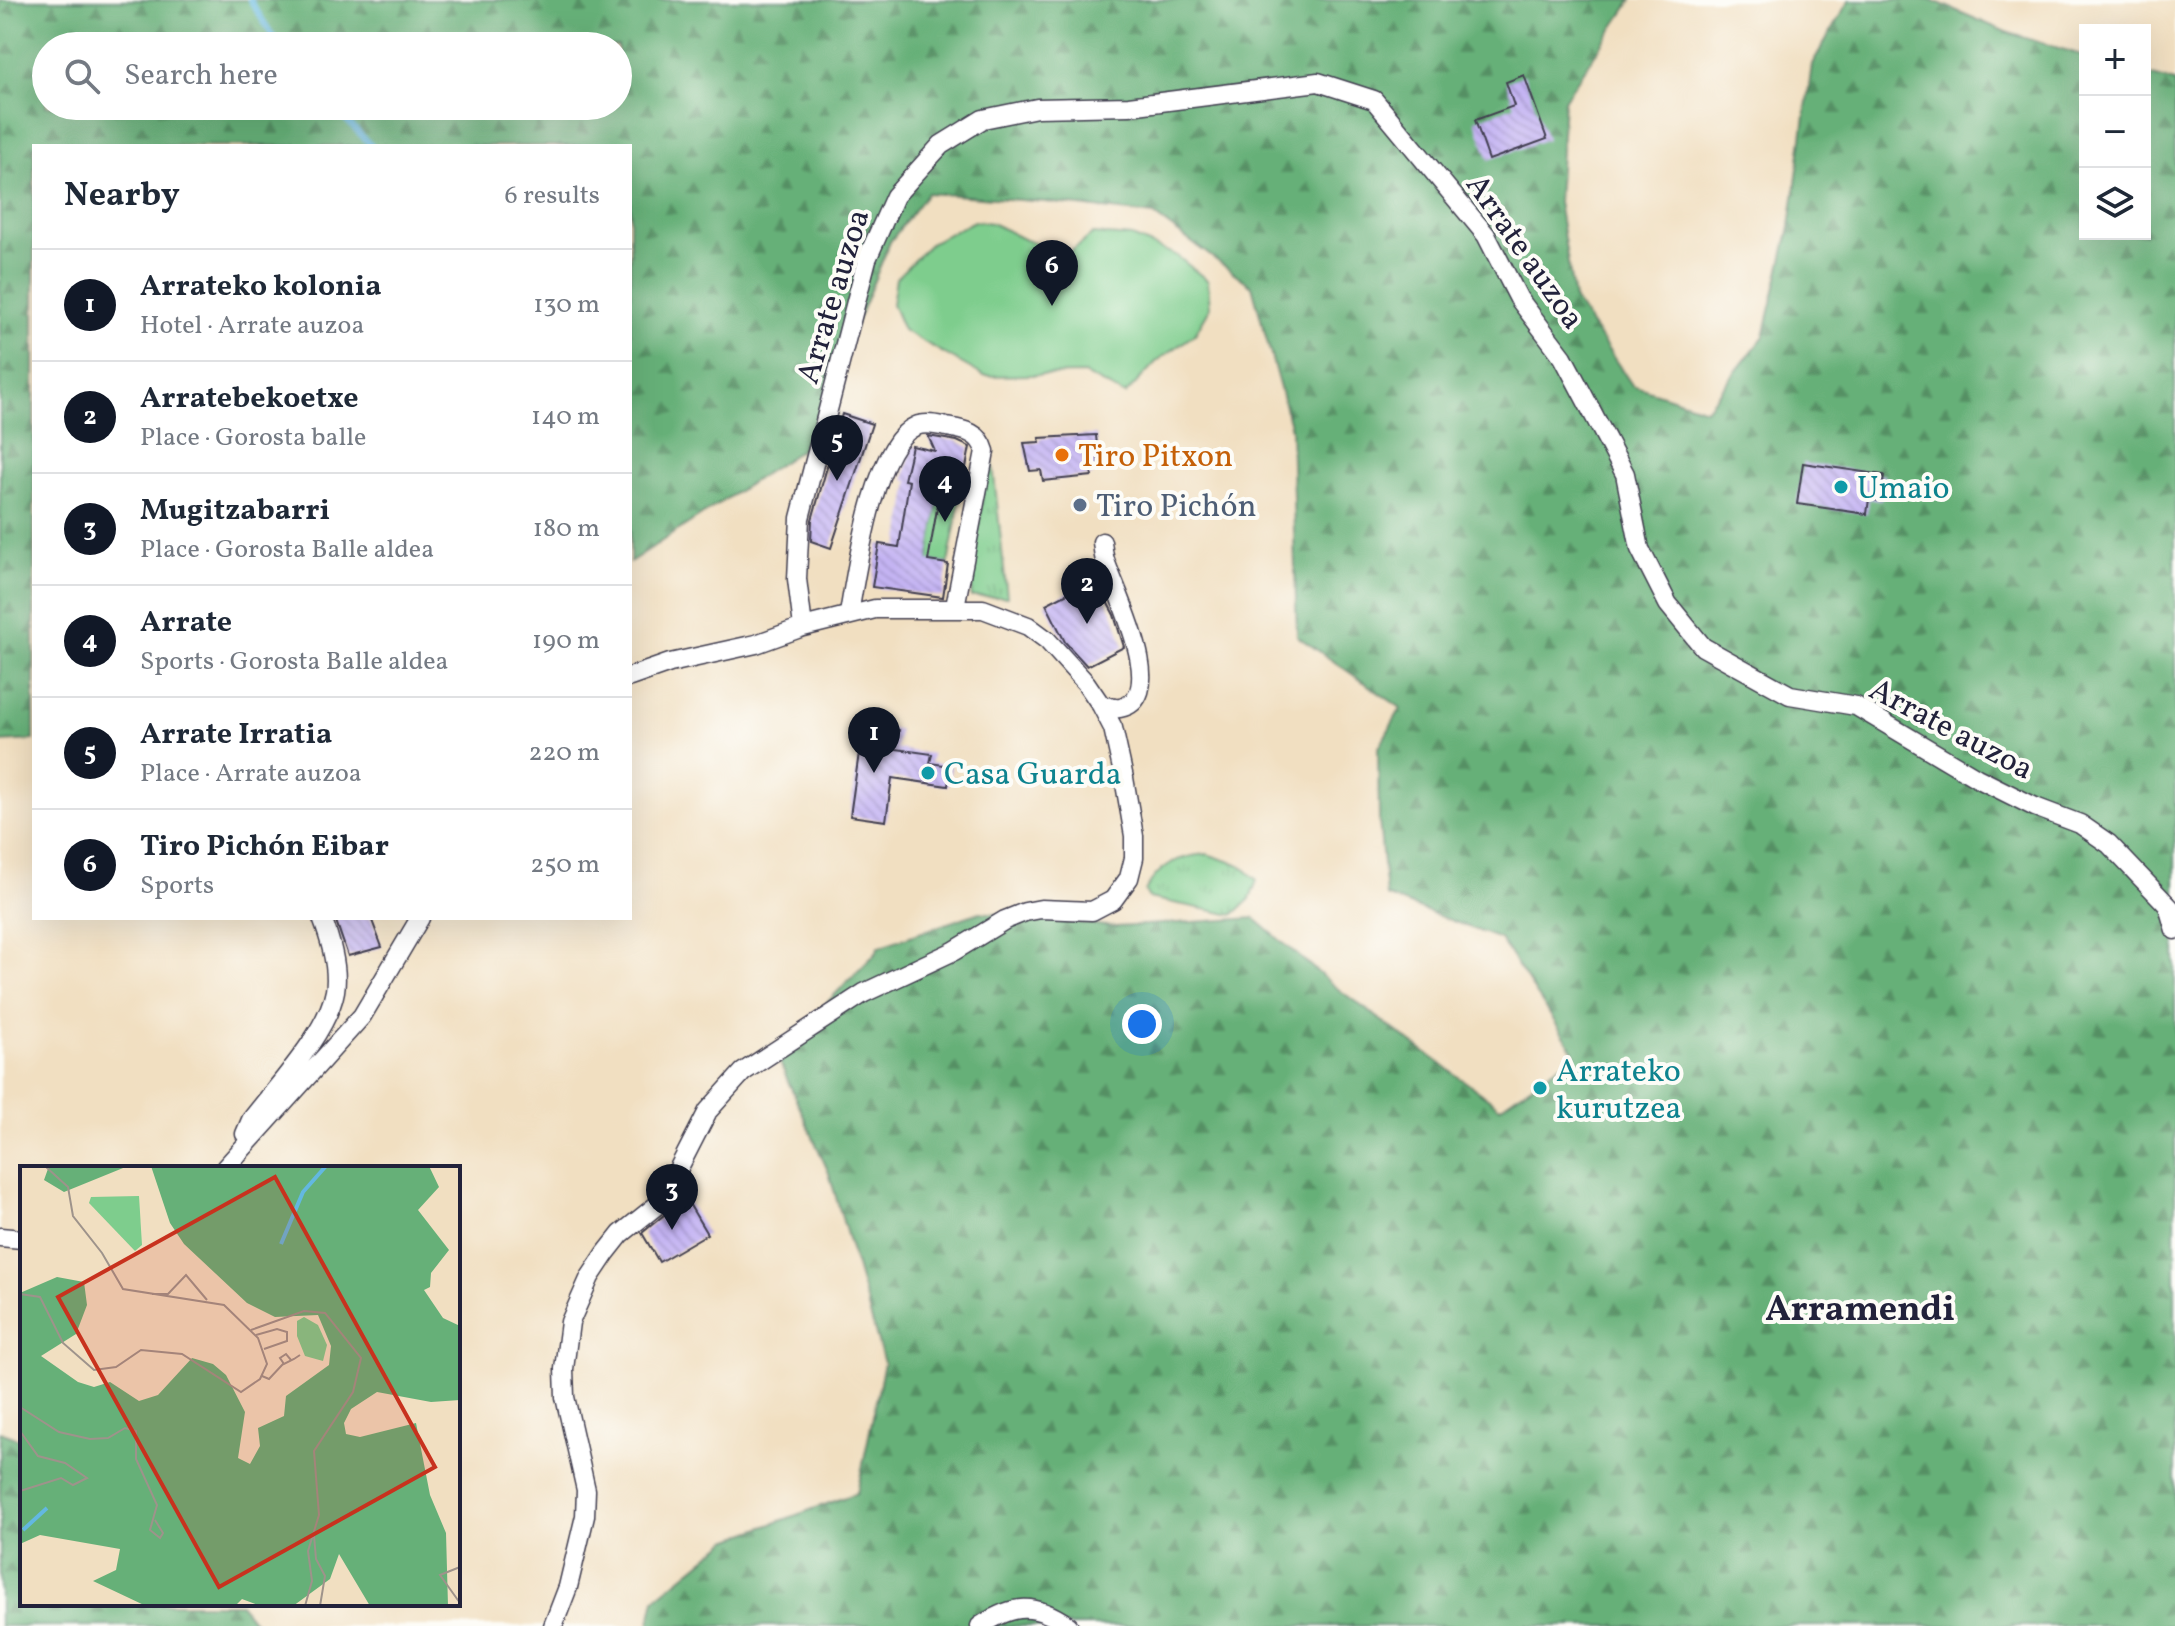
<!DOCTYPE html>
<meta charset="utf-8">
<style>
:root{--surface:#fff;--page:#f6f6f7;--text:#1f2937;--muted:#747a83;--line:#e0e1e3;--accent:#111827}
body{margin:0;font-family:Vollkorn,serif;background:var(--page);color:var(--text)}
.controls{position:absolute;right:24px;top:24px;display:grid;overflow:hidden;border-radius:0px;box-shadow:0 8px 32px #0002}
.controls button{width:72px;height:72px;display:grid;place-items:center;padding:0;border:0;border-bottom:2px solid var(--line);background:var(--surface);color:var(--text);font:40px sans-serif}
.you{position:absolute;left:1142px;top:1024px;width:28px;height:28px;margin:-20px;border:6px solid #fff;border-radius:50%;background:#1a73e8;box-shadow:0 0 0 12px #1a73e833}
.badge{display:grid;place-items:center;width:52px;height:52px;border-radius:50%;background:var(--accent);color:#fff;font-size:26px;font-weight:700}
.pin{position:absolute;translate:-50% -66px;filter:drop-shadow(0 2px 4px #0008)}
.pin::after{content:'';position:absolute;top:42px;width:28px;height:24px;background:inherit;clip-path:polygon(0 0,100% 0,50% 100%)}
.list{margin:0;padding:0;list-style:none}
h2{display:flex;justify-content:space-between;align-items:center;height:104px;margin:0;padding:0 32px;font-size:34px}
h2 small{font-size:26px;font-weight:400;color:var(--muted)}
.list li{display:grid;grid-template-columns:52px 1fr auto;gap:24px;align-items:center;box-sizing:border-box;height:112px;padding:0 32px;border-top:2px solid var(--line)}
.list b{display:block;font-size:30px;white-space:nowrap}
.list p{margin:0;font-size:26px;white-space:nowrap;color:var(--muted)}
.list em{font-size:26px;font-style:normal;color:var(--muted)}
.icon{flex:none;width:44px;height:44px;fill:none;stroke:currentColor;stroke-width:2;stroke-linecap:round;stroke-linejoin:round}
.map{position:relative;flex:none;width:2175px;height:1626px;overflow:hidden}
.search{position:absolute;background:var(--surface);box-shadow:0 8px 32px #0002;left:32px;top:32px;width:600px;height:88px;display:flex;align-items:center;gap:20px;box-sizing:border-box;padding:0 28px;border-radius:44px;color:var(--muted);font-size:30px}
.panel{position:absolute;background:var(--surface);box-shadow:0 8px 32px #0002;left:32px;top:144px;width:600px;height:776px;border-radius:0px}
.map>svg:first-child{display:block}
</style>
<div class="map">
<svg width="2175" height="1626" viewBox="0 0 2175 1626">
<defs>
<pattern id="forest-firs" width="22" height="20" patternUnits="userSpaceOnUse" patternTransform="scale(2)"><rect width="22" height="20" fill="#66b078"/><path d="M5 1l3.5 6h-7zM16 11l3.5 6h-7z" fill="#548f64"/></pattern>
<pattern id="park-tufts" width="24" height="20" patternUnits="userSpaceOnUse" patternTransform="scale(2)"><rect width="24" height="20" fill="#7ecd8d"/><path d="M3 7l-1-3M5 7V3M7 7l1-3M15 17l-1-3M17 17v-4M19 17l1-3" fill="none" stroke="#6db07b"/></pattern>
<pattern id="building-back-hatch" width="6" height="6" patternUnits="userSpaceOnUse" patternTransform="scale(2)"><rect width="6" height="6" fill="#c4b4f3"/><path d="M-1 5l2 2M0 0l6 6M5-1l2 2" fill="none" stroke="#a89ad1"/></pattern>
</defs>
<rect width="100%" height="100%" fill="#fdfcf7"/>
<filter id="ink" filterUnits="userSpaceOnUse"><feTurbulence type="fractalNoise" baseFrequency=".0125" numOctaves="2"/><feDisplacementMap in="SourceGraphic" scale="16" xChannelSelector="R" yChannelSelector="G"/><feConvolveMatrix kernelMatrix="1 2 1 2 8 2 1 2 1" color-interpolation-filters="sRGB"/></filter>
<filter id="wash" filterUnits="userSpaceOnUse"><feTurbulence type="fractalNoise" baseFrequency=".006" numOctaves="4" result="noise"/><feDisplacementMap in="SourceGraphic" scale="32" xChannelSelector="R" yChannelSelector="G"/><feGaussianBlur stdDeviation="1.8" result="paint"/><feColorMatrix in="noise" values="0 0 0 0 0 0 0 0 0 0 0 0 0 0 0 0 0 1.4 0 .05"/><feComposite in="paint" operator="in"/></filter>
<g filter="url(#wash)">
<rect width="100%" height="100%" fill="#f1dfc1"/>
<path fill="#7ecd8d" stroke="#507864" stroke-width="2" d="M974 221 992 223 1025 240 1069 253 1093 234 1132 237 1176 255 1208 281 1210 308 1195 334 1157 361 1125 395 1084 374 984 376 903 330 892 304 896 278 932 242Z
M942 480 963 483 948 564 928 561Z"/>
<path fill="url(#forest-firs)" stroke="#44695a" stroke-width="2" fill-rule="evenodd" d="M0 0H1632L1564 100 1558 202 1574 299 1632 385 1706 409 1764 336 1790 227 1812 64 1849 0H1932L2006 32 2085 56V234H2145V74L2175 82V1626H649L655 1599 728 1540 857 1493 884 1363 829 1173 776 1054 877 952 878 947 980 912 1115 927 1254 918 1334 986 1500 1107 1576 1054 1500 939 1386 896 1379 820 1378 749 1401 708 1297 636 1291 429 1252 286 1154 215 1045 202 927 193 890 242 805 447 630 562V146H34V740L0 742ZM46 46H618V106H46Z
M0 1432 22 1440V1604H240L258 1626H0Z"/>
<path fill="url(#park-tufts)" stroke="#507864" stroke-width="2" d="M987 455 992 456 1007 597H971Z
M1207 854 1240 865 1257 880 1250 899 1233 915 1149 898 1145 891C1159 865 1178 856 1207 854Z"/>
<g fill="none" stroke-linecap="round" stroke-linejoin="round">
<path stroke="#63b8e0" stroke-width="6" d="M250 0 279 46
M332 106 372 146"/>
</g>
<g id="blocks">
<path fill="url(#building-back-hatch)" d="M1524 75 1547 139 1489 160 1475 120 1514 106 1506 82Z
M842 414 872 424 831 548 811 541 812 520Z
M1096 435 1099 467 1091 469 1092 476 1043 481 1041 470 1030 471 1024 443 1040 442 1039 438Z
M928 436 957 441 970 447 963 483 942 480 928 561 948 564 943 597 872 587 879 544 899 547 909 481 904 480 912 446 935 451Z
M1803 463 1884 475 1881 501 1869 499 1867 514 1797 504Z
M1095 579 1114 615 1124 647 1087 666 1065 642 1046 604Z
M863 725 899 730 896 749 932 754 930 763 951 766 948 786 892 778 886 821 850 816Z
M335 918H371L382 947 348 956Z
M685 1197 707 1234 659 1262 642 1233 664 1215 671 1205Z"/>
</g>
</g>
<g filter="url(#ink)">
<use href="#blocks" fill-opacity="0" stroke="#413e4f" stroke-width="2"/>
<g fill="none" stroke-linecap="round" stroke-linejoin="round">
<g stroke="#413e4f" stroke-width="21">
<path id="minor" d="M849 614C856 573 874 443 916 426 925 422 938 425 947 427 964 430 980 432 985 451L955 607
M803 627 797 579 800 518 867 259 895 196 941 145 983 119 1037 108 1129 106 1318 82 1374 100 1486 235 1519 299 1563 357 1625 474 1640 549 1668 604 1703 647 1790 695 1856 706 1977 778 2035 807 2080 824 2109 844 2175 913
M1101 705C1106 706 1115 709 1120 708 1172 698 1113 587 1105 560 1103 554 1103 548 1102 542
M2169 910 2175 930
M245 1134 251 1120C277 1086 328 1032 335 991 339 967 330 939 322 918
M225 1168 362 1016 420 918
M0 1237 22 1239
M553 1626 568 1587 585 1516 586 1490 565 1397 564 1369 570 1322 590 1277 606 1253 621 1234 656 1206 667 1191 708 1111 743 1072 864 993 954 951 1005 920 1025 912 1041 909 1092 911 1113 900 1129 878 1134 858V836L1124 778 1113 728 1101 705 1086 683 1047 640 1028 626 983 609H875L803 627 756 644 670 663 630 677
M980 1626C1014 1604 1035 1602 1069 1626"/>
</g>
<use href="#minor" stroke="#fff" stroke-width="18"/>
</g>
</g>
<circle fill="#e8710a" stroke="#fdfcf7" stroke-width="3" cx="1062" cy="455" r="8"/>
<g fill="#0f9aa8" stroke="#fdfcf7" stroke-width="3">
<circle cx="1841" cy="487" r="8"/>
<circle cx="928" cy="773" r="8"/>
<circle cx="1540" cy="1088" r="8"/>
</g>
<circle fill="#5c6f8a" stroke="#fdfcf7" stroke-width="3" cx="1080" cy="505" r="8"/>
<g text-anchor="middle" stroke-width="8" stroke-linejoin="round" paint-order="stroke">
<g font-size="32" fill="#22223b" stroke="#fdfcf7">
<text transform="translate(1526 251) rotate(55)" y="11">Arrate auzoa</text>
<text transform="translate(832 296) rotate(-73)" y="11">Arrate auzoa</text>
<text transform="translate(1952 728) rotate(28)" y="11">Arrate auzoa</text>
</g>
<g font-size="32" fill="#c56008" stroke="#fdfcf7" text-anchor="start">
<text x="1078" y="466">Tiro Pitxon</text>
</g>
<g font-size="32" fill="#0d838f" stroke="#fdfcf7" text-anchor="start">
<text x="1857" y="498">Umaio</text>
<text x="944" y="784">Casa Guarda</text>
<text x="1556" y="1081">Arrateko<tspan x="1556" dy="37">kurutzea</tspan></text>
</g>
<g font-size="32" fill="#4e5e75" stroke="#fdfcf7" text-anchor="start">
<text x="1096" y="516">Tiro Pichón</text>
</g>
<g font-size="36" font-weight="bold" fill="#22223b" stroke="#fdfcf7">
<text x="1860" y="1320">Arramendi</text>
</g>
</g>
<g transform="translate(20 1166)">
<rect width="440" height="440" fill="#f1dfc1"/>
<path d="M284 151 298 159 307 179 303 195 285 190 277 170V155Z" fill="#7ecd8d"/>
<path d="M29 0H108L44 26 24 14ZM131 0H409L419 21 398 44 429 84 411 107 410 121 404 124 423 152 440 160V234L411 236 357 226 331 243 324 257 326 268 340 271 396 257 410 329 426 367 428 440H350L319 388 310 413 273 440H241L222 433 215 440H126L73 415 96 404 100 383 20 369 0 378V127L37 111 64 116 67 139 56 168 21 190 58 216 74 221 90 216 119 235 138 229 172 192 193 198 206 209 225 246 218 292 230 298 240 280 238 262 264 250 266 230 309 199 311 180 298 149 255 151 227 137 164 78 150 57Z" fill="#66b078"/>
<path d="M119 30 122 79 115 85 69 37 71 31Z" fill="#7ecd8d"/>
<path fill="none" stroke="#63b8e0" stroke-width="4" d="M261 78 283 26 306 0M3 364 27 342"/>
<path fill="none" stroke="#9e938b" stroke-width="2" d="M0 128 20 131 43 177 74 204 96 201 121 184 162 188 221 226 240 213 247 198 238 172 204 139 103 123 82 87 53 50 48 21 25 0M132 128H148L166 109 187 134M231 164 284 145 305 147 341 192 333 226 294 285 299 349 288 385 292 415 285 440M236 169 257 163 267 166V175L244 183M271 194 266 188 260 192 264 198 274 193 280 189M242 210 249 213 263 198M0 241 39 266 70 273 88 272 105 262 116 265V293L137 339 130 364 140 372 143 367 135 354M0 265 18 290 45 297 67 312 53 319 41 312 0 325M294 369 296 393 305 410 300 440M440 401 420 409 440 437"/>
<path fill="#c8321e" fill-opacity="0.15" stroke="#c8321e" stroke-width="4" d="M255 11 415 301 199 421 38 131Z"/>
<rect width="440" height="440" fill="none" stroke="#22223b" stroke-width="4"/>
</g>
</svg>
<div class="controls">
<button>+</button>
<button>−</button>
<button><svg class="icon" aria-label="layers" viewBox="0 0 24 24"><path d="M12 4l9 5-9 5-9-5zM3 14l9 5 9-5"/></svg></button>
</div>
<div class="you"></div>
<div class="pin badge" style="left:874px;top:773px">1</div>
<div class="pin badge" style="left:1087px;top:624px">2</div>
<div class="pin badge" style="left:672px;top:1230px">3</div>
<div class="pin badge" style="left:945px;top:522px">4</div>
<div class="pin badge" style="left:837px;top:481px">5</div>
<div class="pin badge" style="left:1052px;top:306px">6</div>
<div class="search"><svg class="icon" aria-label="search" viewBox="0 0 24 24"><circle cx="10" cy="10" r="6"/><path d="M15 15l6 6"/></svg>Search here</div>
<section class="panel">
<h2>Nearby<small>6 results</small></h2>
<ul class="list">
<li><span class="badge">1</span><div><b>Arrateko kolonia</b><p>Hotel · Arrate auzoa</p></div><em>130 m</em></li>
<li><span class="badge">2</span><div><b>Arratebekoetxe</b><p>Place · Gorosta balle</p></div><em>140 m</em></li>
<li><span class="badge">3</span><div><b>Mugitzabarri</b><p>Place · Gorosta Balle aldea</p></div><em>180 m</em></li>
<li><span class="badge">4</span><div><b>Arrate</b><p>Sports · Gorosta Balle aldea</p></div><em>190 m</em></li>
<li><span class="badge">5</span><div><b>Arrate Irratia</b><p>Place · Arrate auzoa</p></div><em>220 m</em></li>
<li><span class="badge">6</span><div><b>Tiro Pichón Eibar</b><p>Sports</p></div><em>250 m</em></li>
</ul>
</section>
</div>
